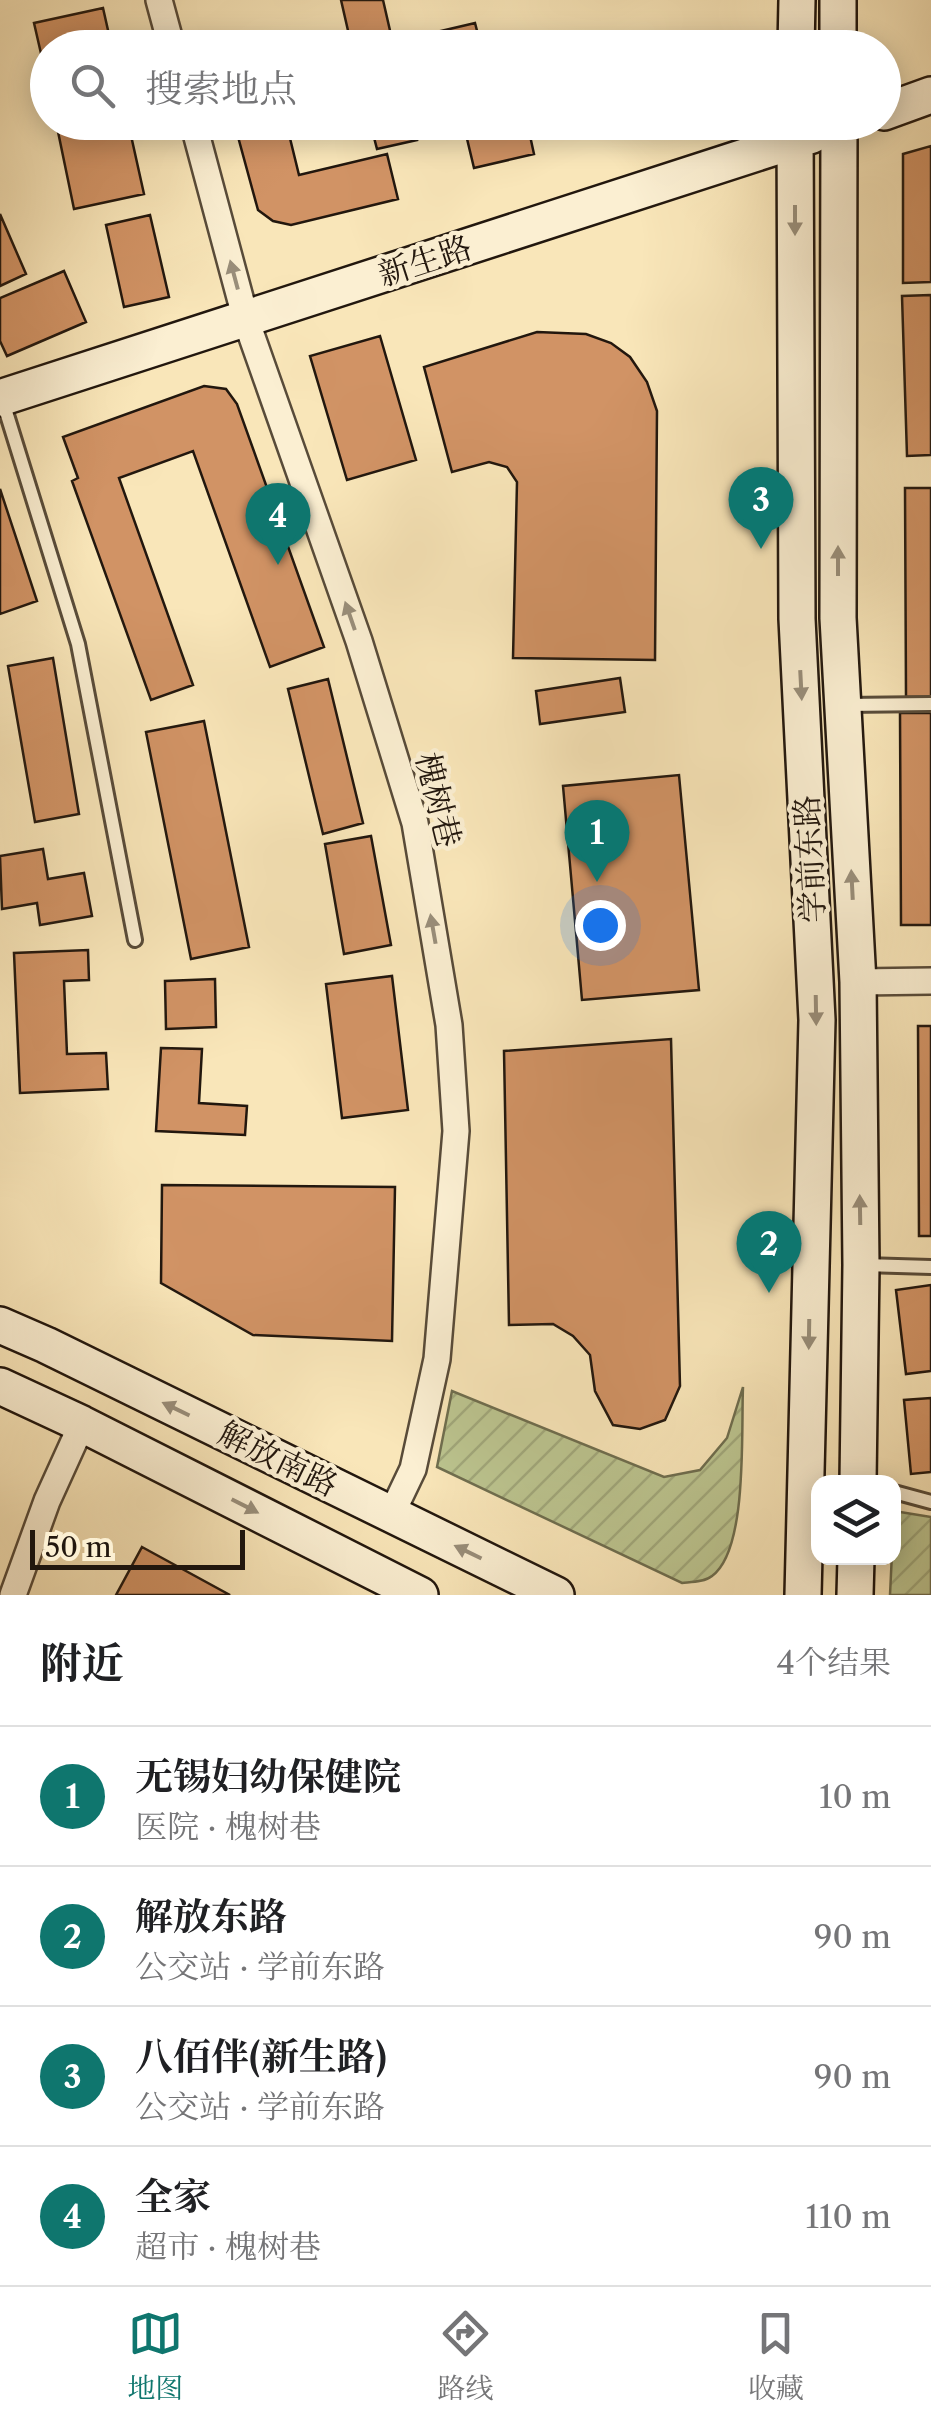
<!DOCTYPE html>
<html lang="zh">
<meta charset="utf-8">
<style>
:root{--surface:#fff;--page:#f2f2f2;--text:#202124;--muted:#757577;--line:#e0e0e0;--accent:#0f766e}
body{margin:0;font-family:"Libre Caslon Text","Noto Serif SC",serif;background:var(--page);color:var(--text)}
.controls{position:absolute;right:30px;bottom:30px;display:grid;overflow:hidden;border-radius:20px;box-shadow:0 5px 25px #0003}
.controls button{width:90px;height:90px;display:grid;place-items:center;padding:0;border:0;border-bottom:2px solid var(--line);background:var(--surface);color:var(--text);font:50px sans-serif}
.scale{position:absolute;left:30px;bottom:25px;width:215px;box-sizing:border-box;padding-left:10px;border:5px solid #22170e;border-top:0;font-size:28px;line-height:35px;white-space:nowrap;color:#22170e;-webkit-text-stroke:8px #fbefd2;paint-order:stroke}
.you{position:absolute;left:600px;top:925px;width:35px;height:35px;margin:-25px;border:8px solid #fff;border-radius:50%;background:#1a73e8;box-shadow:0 0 0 15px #1a73e833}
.badge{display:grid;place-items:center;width:65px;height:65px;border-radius:50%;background:var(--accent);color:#fff;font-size:32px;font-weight:700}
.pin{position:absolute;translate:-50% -82px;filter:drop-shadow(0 2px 5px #0008)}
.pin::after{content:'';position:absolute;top:52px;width:35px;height:30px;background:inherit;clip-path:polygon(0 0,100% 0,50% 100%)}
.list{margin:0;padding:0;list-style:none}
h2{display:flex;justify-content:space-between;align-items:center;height:130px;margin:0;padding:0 40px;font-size:42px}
h2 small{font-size:32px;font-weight:400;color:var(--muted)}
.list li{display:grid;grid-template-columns:65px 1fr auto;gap:30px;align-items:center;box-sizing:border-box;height:140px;padding:0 40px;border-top:2px solid var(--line)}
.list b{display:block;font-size:38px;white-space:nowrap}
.list p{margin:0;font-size:32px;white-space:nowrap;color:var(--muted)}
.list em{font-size:32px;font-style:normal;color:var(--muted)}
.icon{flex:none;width:55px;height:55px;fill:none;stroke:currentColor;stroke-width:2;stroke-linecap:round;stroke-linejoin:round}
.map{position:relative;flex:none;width:931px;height:1595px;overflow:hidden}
.search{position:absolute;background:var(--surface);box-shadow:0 5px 25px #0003;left:30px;right:30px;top:30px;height:110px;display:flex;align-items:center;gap:25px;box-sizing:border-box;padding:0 35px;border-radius:55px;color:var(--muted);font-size:38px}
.sheet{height:690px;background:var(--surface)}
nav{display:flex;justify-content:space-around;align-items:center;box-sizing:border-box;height:140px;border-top:2px solid var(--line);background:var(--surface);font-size:28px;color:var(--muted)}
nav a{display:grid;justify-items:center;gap:5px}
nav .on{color:var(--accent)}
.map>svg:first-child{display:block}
</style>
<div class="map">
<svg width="931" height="1595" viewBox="0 0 931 1595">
<defs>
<pattern id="garden-furrows" width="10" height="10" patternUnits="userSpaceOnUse" patternTransform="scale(2.5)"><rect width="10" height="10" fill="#bcc590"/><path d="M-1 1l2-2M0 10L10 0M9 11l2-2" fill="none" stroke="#a1a87b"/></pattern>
</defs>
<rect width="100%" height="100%" fill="#f9e6b9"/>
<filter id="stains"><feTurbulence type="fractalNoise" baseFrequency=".002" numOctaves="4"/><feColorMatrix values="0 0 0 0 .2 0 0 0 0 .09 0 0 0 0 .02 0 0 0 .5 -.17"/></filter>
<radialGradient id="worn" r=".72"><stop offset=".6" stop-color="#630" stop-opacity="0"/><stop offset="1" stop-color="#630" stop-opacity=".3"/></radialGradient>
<path fill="url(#garden-furrows)" stroke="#6f6e4f" stroke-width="2.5" d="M743 1387C741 1432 748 1550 712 1576 705 1582 691 1582 682 1583L437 1467 452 1391 664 1477 700 1470 727 1438Z
M894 1511 931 1517V1595H890Z"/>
<path fill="#d19365" stroke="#22170e" stroke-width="2.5" d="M341 0H383L394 48H352Z
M103 8 112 48H48V84L34 23Z
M475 23 481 46 508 40 509 48H445L441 31Z
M266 37 268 48H222Z
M56 122H128L144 194 74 209Z
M234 122H286L299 175 387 154 398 199 291 225 273 221 258 210Z
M370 122H412L417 140 377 149Z
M463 122H527L534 154 474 168Z
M931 146V282L903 283V154Z
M0 214 26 274 0 286Z
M150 215 169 297 124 307 106 225Z
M64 271 86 322 7 356 0 341V298Z
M931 295V455L907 456 902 296Z
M537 332 586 334 611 343 630 357 647 382 657 411 655 660 513 658 517 482 507 467 489 462 452 472 424 367Z
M380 336 416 460 347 480 310 356Z
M204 386 226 389 237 404 324 647 270 667 193 451 119 478 193 685 151 700 72 481 78 478 63 437Z
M905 488H931V697H906Z
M0 489 37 601 0 614Z
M53 658 79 814 35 822 8 666Z
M620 678 625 712 540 724 536 691Z
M328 679 363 823 323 834 288 689Z
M900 713H931V925H901Z
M204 721 249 947 191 959 146 732Z
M679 775 699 990 582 1000 563 786Z
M371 836 391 945 344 954 325 844Z
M43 849 48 879 84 873 92 916 40 925 37 903 2 909 0 856Z
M88 950 89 980 64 981 67 1054 106 1053 108 1089 20 1093 14 953Z
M392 976 408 1110 342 1118 326 984Z
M215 979 216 1027 166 1029 165 981Z
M918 1026H931V1236H919Z
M671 1039 680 1386 665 1420 640 1429 613 1425 595 1391 590 1355 573 1336 553 1324 509 1325 504 1051Z
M161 1048 202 1049 199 1103 247 1106 245 1135 156 1131Z
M162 1185 395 1187 392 1341 253 1335 161 1283Z
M931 1285V1371L906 1374 896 1290Z
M931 1398V1472L911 1474 904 1400Z
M142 1547 230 1595H116Z"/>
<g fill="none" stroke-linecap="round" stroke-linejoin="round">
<g stroke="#584b39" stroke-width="18">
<path id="lane" d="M3 402 78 644 135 940
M845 705 931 704
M864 1265 931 1267
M894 1492 931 1502"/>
</g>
<g stroke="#584b39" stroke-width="30">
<path id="street" d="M159 0 172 48
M193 122 246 320 359 641 415 823 449 1025 456 1131 437 1359 413 1469 391 1515
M858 982 931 981
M13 1595 47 1501 82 1424"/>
</g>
<g stroke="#22170e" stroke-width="40">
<path id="secondary" d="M838 0V48
M796 48 797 0
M884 112 931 95
M795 122 797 619 817 1020 803 1595
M839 122 838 618 858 982 861 1265 858 1482
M0 398 812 135
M0 1325 46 1345 556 1595
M0 1386 82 1424 420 1595
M855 1595 856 1558"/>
</g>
<use href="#lane" stroke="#fbefd2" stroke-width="12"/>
<use href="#street" stroke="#fbefd2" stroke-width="25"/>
<use href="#secondary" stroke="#fbefd2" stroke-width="35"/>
</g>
<defs><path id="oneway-solid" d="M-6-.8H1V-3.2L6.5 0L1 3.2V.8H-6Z" transform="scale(2.5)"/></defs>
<g fill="#998e7a">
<use href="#oneway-solid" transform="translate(795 220) rotate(90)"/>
<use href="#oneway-solid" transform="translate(234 275) rotate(-105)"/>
<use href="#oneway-solid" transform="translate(838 561) rotate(-90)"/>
<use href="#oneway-solid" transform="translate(350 616) rotate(-109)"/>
<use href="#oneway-solid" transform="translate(801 685) rotate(87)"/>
<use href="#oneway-solid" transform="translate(852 885) rotate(-93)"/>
<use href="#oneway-solid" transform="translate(433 929) rotate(-100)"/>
<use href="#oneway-solid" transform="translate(816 1010) rotate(89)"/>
<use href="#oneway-solid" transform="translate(860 1210) rotate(-91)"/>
<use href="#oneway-solid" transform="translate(809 1334) rotate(91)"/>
<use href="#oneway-solid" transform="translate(176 1409) rotate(-154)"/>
<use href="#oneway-solid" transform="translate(245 1506) rotate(27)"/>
<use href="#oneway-solid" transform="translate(468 1552) rotate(-154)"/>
</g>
<g text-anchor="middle" stroke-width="9" stroke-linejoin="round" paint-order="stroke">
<g font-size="32" fill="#22170e" stroke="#fbefd2">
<text transform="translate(425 261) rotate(-18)" y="11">新生路</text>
<text transform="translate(438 800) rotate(76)" y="11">槐树巷</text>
<text transform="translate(810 859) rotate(-93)" y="11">学前东路</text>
<text transform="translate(278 1459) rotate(26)" y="11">解放南路</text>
</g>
</g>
<rect width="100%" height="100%" filter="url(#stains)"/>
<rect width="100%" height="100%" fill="url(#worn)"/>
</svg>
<div class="controls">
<button><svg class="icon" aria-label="layers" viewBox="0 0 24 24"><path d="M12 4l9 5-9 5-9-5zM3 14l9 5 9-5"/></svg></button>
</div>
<div class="scale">50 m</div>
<div class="you"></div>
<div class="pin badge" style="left:597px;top:882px">1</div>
<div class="pin badge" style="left:769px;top:1293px">2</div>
<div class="pin badge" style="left:761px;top:549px">3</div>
<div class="pin badge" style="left:278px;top:565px">4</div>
<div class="search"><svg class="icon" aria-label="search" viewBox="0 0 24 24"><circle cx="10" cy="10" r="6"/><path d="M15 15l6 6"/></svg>搜索地点</div>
</div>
<section class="sheet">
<h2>附近<small>4个结果</small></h2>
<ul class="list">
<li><span class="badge">1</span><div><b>无锡妇幼保健院</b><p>医院 · 槐树巷</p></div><em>10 m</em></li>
<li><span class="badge">2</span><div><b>解放东路</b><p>公交站 · 学前东路</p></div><em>90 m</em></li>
<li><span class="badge">3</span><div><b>八佰伴(新生路)</b><p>公交站 · 学前东路</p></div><em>90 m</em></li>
<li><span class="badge">4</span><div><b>全家</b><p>超市 · 槐树巷</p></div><em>110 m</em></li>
</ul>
</section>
<nav>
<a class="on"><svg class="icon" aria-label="map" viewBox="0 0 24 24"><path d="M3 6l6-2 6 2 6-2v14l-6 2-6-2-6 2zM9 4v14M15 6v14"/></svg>地图</a>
<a><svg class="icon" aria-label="directions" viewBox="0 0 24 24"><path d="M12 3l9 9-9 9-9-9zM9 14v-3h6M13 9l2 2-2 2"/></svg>路线</a>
<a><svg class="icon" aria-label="saved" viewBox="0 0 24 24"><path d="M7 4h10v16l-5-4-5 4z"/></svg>收藏</a>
</nav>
